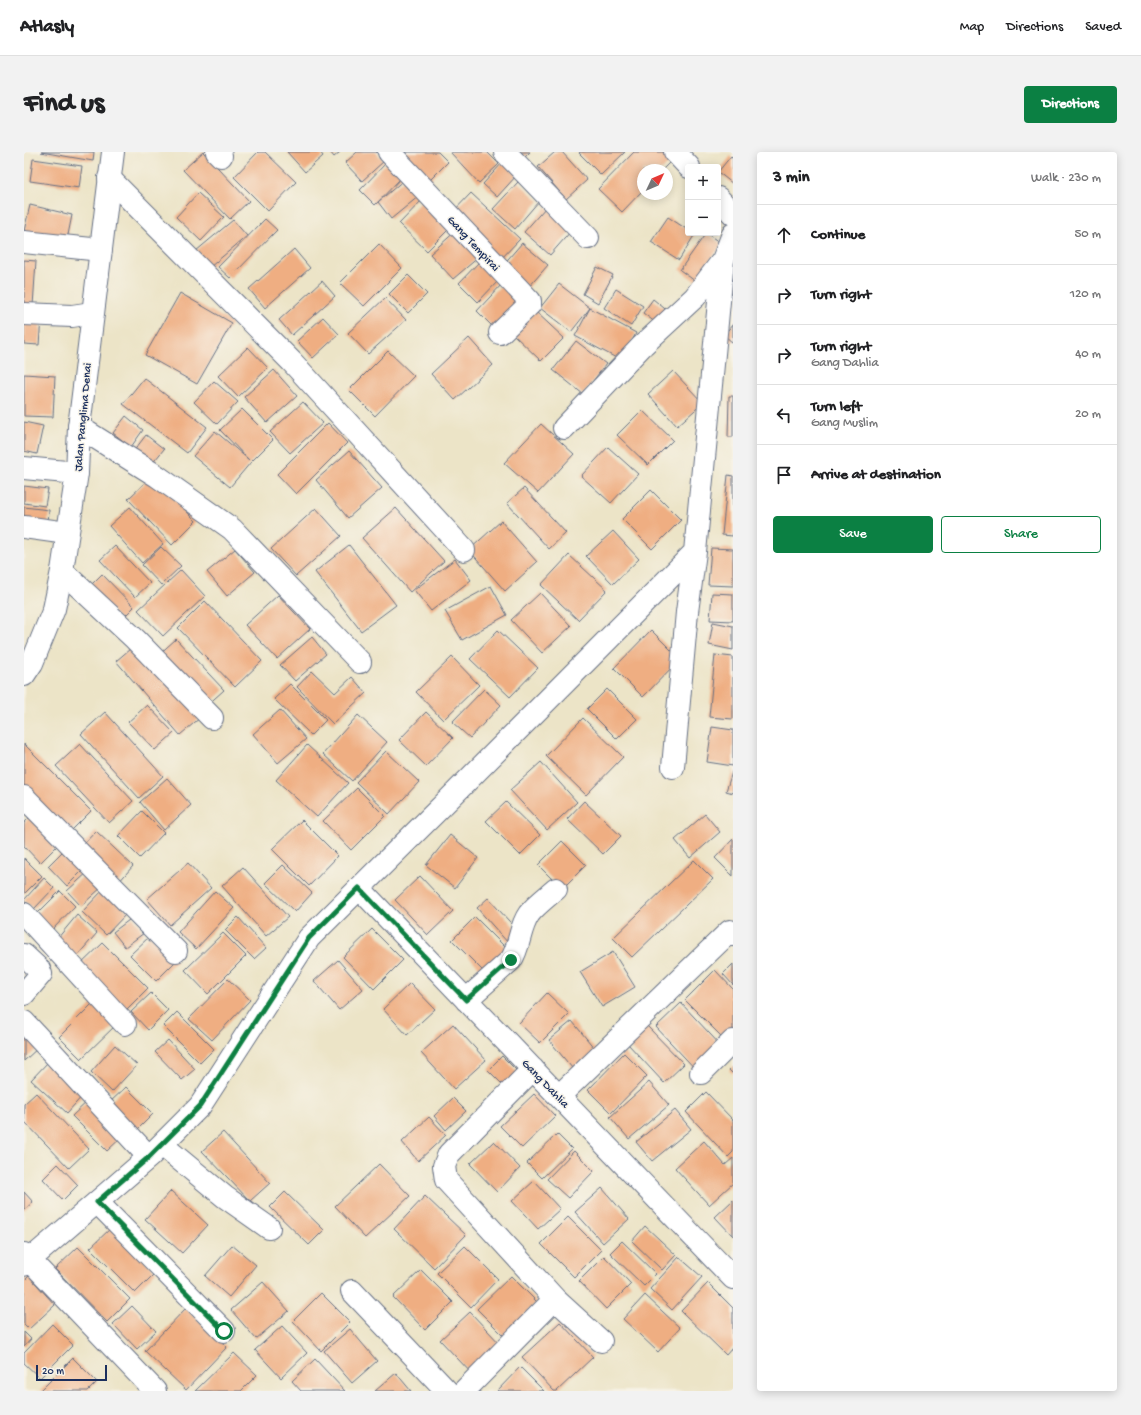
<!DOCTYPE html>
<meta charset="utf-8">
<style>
:root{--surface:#fff;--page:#f2f2f2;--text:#202124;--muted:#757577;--line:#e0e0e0;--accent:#0b8043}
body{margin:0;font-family:"Gochi Hand",sans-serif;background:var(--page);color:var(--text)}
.controls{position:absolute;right:12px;top:12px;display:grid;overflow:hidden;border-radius:4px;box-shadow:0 2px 10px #0003}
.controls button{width:36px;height:36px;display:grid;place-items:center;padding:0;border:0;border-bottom:1px solid var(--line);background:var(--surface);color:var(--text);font:20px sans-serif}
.compass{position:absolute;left:613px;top:12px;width:36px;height:36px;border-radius:50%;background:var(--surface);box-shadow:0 2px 10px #0003;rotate:46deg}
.scale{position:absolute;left:12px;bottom:10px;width:71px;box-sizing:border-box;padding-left:4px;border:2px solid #1b2f5e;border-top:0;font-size:11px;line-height:14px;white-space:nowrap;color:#1b2f5e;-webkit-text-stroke:3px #f7f3e8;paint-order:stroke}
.stop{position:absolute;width:12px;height:12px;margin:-9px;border:3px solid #0b8043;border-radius:50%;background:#fff}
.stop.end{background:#0b8043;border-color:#fff;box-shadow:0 1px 4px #0008}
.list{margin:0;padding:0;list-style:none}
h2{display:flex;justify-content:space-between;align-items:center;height:52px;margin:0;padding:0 16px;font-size:17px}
h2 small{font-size:13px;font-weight:400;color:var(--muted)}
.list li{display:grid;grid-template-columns:26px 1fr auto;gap:12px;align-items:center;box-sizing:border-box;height:60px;padding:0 16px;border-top:1px solid var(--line)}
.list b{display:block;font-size:15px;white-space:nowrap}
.list p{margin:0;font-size:13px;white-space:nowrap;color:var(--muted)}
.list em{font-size:13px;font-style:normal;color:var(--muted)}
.actions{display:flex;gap:8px;padding:12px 16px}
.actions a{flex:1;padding:9px 0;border:1px solid var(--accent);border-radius:4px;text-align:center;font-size:14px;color:var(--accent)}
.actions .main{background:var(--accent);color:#fff}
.icon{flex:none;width:22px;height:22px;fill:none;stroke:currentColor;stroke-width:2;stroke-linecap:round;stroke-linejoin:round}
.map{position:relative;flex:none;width:709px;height:1239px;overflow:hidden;border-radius:4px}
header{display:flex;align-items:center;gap:24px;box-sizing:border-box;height:56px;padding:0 20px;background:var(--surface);border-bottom:1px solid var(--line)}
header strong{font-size:19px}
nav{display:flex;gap:22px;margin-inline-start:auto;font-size:14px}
.intro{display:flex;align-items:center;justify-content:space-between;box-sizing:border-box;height:96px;padding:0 24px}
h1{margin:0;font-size:28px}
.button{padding:10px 18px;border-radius:4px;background:var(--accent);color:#fff;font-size:14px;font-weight:700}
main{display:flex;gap:24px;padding:0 24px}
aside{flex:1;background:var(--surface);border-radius:4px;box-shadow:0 2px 10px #0003}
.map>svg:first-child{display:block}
</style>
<header>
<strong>Atlasly</strong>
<nav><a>Map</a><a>Directions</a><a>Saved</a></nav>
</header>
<div class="intro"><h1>Find us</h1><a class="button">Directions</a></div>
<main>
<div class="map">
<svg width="709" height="1239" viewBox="0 0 709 1239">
<rect width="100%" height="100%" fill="#f7f3e8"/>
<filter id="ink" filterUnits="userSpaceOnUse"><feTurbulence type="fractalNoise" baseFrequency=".025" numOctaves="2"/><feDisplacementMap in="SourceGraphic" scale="8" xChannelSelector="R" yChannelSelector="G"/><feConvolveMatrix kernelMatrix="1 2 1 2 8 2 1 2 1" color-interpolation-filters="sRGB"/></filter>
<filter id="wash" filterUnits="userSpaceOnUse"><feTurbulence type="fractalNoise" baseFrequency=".012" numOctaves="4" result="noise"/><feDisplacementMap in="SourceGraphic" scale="16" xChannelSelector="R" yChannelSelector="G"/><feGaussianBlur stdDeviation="0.9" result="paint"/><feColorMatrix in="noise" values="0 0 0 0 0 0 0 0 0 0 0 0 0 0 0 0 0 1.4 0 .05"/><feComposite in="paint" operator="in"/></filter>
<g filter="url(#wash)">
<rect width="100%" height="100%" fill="#ece4c7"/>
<g id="blocks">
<path fill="#efae82" d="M17 0H70L69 9Z
M179 0 225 49 206 67 159 18Z
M234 0H241L272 30 244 59 210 25Z
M263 0H296L299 4 281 20Z
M306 0H316L310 5Z
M333 0H352L360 9 338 29 321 11Z
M379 0H414L424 10 406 28Z
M426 0H463L475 12 455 31Z
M497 0H506L501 5Z
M531 0H538L563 28 542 47 514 15Z
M556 0H601L577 23 555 1Z
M610 0H644L650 6 638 18H619V38L598 60 574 37Z
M707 4 709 6V32L694 20Z
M9 7 58 14 55 36 6 29Z
M364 9 379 24 351 53 336 38Z
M479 10 493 23 473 45 459 32Z
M381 27 395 44 367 67 354 50Z
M494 30 515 49 491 77 469 57Z
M174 41 200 65 177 89 152 65Z
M447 41 496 87 475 109 427 62Z
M400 46 428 74 403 99 375 72Z
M6 53 48 63 43 88 0 79Z
M522 55 548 78 526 103 500 80Z
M644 65 664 78V81L671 82 655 108 627 90Z
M241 67 253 78 206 126 194 115Z
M209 68 223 84 186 115 172 99Z
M433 78 456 104 429 127 406 102Z
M682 81 698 92 671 129 656 118Z
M498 91 524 113 504 136 478 114Z
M355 92 378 116 340 154 316 131Z
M270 97 286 116 241 156 225 137Z
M0 108 12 109 9 154 0 153Z
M456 109 475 128 454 150 435 131Z
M573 115 589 123 574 151 559 142Z
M384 123 403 142 384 161 365 142Z
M298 129 311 144 268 183 255 168Z
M478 132 497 150 472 178 453 159Z
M535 132 566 156 612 181 598 209 551 184 566 156 547 180 516 156Z
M592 137 619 154 607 174 580 156Z
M156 141 208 171 173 232 121 203Z
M361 146 382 168 344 202 324 181Z
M629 147 646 161 636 174 619 161Z
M511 159 540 186 517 209 489 182Z
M0 164 17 166 15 193 0 192Z
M299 165 315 182 289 206 273 189Z
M709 172V191L700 183Z
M445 186 469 213 431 248 407 222Z
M552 189 582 212 559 242 529 218Z
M224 195 244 216 214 245 194 224Z
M364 199 390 224 351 264 325 238Z
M250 218 273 244 243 271 220 245Z
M649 219 679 251 653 274 624 242Z
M0 222 31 224 29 265 0 264Z
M120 226 183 275 163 301 99 252Z
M190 229 214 250 193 272 170 250Z
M705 244H709V285H704Z
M279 250 299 271 266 301 246 280Z
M218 257 249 288 227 310 206 335 169 304 191 279 225 308 196 278Z
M618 258 649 288 624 313 593 283Z
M102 264 119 278 107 295 89 281Z
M0 270 19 274 13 302 0 299Z
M304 271 323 291 272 342 253 322Z
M517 272 550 302 514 341 480 311Z
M122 283 140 297 127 313 109 300Z
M584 295 614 322 587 351 557 324Z
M325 299 358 336 324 366 292 328Z
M704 323 709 324V384L698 383Z
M128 324 172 369 148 393 104 347Z
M0 334 24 337 21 354 0 351Z
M500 336 542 381 525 397 483 351Z
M627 338 657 368 628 397 598 367Z
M0 355 25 358 24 373 0 371Z
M106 355 139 392 118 411 85 374Z
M292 356 317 384 272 424 247 397Z
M372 356 420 409 386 440 338 386Z
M477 369 513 410 481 439 445 398Z
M589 379 615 407 589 432 562 404Z
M325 393 372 453 337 479 291 420Z
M91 394 126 431 111 445 76 408Z
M137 395 157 414 137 433 118 413Z
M687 396 709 397V434L684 433Z
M211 397 231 420 203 444 183 420Z
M545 403 583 438 554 468 517 433Z
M431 407 447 428 407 459 390 438Z
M157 418 181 444 139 484 114 458Z
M78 422 110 455 97 468 65 435Z
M467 434 483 463 438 488 421 459Z
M516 441 547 474 518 501 487 468Z
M688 441 709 442V469L686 468Z
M254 443 286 477 253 507 221 473Z
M181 449 238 509 211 535 154 476Z
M689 470 709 474V498L685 493Z
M474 478 514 516 486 545 446 507Z
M627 478 656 507 619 545 590 516Z
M288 485 302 502 271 529 256 513Z
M152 487 200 538 180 556 132 505Z
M113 491 177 565 156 583 92 509Z
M691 503 709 505V567L685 565Z
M428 505 455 533 419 568 392 540Z
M288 519 311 541 328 525 342 541 309 572 273 535Z
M266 532 302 568 287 583 250 547Z
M460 537 477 553 446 586 428 570Z
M583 537 613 567 593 587 563 557Z
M123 553 150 581 131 598 104 570Z
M256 558 282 587 254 611 229 582Z
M81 560 139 624 115 646 57 582Z
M402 560 429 586 402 614 375 588Z
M334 563 363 590 328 629 299 602Z
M559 566 599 605 562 643 522 604Z
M688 575 709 578V614L683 610Z
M0 592 67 659 45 681 0 636Z
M56 592 109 649 85 671 32 614Z
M283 593 324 631 293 665 252 628Z
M362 599 395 630 365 662 332 630Z
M517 610 553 650 523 678 486 638Z
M709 617V641L702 639Z
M143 626 167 653 140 678 116 650Z
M333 636 361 664 327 698 299 669Z
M560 649 597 684 579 702 543 667Z
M482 650 516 683 496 703 462 669Z
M118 659 140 681 116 706 94 684Z
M681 662 696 680 666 706 651 688Z
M8 663 35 692 16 711 0 694V671Z
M278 668 314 704 285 734 248 697Z
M72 679 109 714 93 732 55 697Z
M426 683 454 706 431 736 402 713Z
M709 687V724L691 706Z
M538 689 562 713 538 737 514 713Z
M42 696 61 716 43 734 24 714Z
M0 706 18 724 0 742Z
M670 708 689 727 608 805 589 786Z
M164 711 187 736 146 773 123 747Z
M259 713 288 741 271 760 241 731Z
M219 715 264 765 242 784 198 734Z
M65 719 79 734 57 754 43 739Z
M396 724 429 759 404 783 371 748Z
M20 726 30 736 10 757 0 748Z
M80 737 104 760 82 783 58 760Z
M36 739 51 754 28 778 12 763Z
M191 739 210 756 172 797 154 780Z
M464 746 496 781 485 792 453 756Z
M53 763 73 781 53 804 33 787Z
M109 765 120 781 101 795 89 780Z
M214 765 242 796 230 807 201 778Z
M451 765 489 803 466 826 428 788Z
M348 777 379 808 350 837 319 805Z
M199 781 222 804 184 842 161 818Z
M127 783 152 809 132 829 106 803Z
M79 791 124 836 100 860 55 814Z
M589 800 611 835 578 855 556 820Z
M314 808 339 837 315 858 290 829Z
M709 812V833L699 822Z
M691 818 709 837V880L701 888 661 848Z
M204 827 226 848 188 888 165 867Z
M386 831 411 857 383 883 359 857Z
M127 841 144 858 124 878 107 860Z
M523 841 545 862 516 891 495 871Z
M73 847 95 870 57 907 35 885Z
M657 851 700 897 675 921 632 875Z
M153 860 190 897 176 911 139 874Z
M548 869 576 903 553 922 525 888Z
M429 872 462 908 430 937 397 901Z
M623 874 660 912 640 931 604 892Z
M0 877 16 894 0 909Z
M144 888 171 917 158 928 131 900Z
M91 893 113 913 88 940 67 920Z
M600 901 623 924 587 961 564 938Z
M478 904 499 925 485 939 464 918Z
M25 909 60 942 43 961 7 928Z
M709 914V922L705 918Z
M625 930 645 953 605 987 586 965Z
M102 935 129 962 112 979 85 951Z
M682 940 709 968V1000L704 1005 662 960Z
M12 941 65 997 45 1016 0 969V952Z
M510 942 531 964 498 996 476 974Z
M429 946 442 959 422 978 410 964Z
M66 947 101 982 83 999 48 964Z
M651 958 667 977 628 1009 612 990Z
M405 965 422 983 394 1009 378 990Z
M199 980 246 1031 226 1049 178 999Z
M533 982 548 997 518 1026 503 1011Z
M470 989 496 1016 473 1040 446 1012Z
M680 989 701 1013 709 1006V1031L685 1053 651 1016Z
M550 999 570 1019 544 1046 523 1027Z
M34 1012 54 1033 39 1048 19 1027Z
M355 1012 386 1044 341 1086 311 1054Z
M510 1029 536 1057 514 1077 488 1049Z
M578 1036 605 1067 579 1091 551 1060Z
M147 1039 184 1073 158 1101 121 1067Z
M0 1040 9 1050 0 1058Z
M261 1040 300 1078 285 1093 246 1055Z
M401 1044 442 1083 410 1116 370 1077Z
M709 1048V1084L691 1065Z
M544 1065 577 1098 550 1125 517 1092Z
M621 1074 652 1103 638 1118 608 1089Z
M88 1075 132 1120 111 1141 66 1096Z
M598 1089 632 1122 620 1134 586 1101Z
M208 1093 232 1113 205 1145 181 1124Z
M441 1094 474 1127 447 1155 413 1121Z
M54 1095 106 1147 83 1170 31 1117Z
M580 1104 607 1132 582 1157 555 1129Z
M655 1105 678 1125 648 1158 626 1137Z
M397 1118 429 1150 401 1178 369 1145Z
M5 1124 31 1153 5 1177 0 1172V1129Z
M487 1124 513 1150 480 1184 453 1157Z
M239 1130 265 1159 232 1187 207 1158Z
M684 1131 709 1156V1195L702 1203 657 1159Z
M297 1141 326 1170 297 1199 269 1169Z
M621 1143 656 1176 634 1200 599 1167Z
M108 1154 132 1179 113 1197 89 1172Z
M162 1156 203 1195 162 1238 121 1199Z
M446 1160 479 1195 449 1223 416 1188Z
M536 1170 569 1205 533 1239H530L498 1205Z
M28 1172 49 1193 16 1226 0 1211V1201Z
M258 1174 283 1201 257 1226 231 1198Z
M326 1177 353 1209 328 1231 300 1199Z
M0 1180 7 1187 0 1195Z
M210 1201 233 1223 217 1239H171Z
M49 1206 73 1230 64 1239H16Z
M291 1207 321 1239H277L268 1229Z
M496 1215 520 1239H473Z
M372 1221 387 1239H351Z"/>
</g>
</g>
<g filter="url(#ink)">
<use href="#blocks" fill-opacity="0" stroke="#646e83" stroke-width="1"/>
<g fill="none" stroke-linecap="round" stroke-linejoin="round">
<g stroke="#646e83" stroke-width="24">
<path id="street" d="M193 0 197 4
M365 0 506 149V152L476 181
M481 0 564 86
M651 0 665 15
M85 26 268 210 440 398
M694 46 709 62
M0 90 77 98
M0 162 48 164 68 161
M55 275 133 324 208 377 336 510
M540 276 618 194 671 145 699 108
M0 316 53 321
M0 375 43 381
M38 419 111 487 188 566
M649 615 663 460 671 400
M0 645 152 799
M335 736 709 1126
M0 762 101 872
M0 803 15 817 17 822 0 842
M442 848 487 808C496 795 495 776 505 762 511 754 524 744 532 737
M0 870 125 1005
M509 917 425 1002 420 1014 422 1028 531 1147 577 1189
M677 921 709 889
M535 944 706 779 709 783
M138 993 201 1045 245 1076
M73 1050 200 1179
M0 1102 131 1239
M0 1113 125 1005 176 954 285 786 423 649 671 400 699 108 709 82
M328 1139 423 1239
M440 1239 531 1147"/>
</g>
<g stroke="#646e83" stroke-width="24">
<path id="primary" d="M0 523 8 511 30 457 38 419 53 321 55 275 89 0"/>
</g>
<use href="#street" stroke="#fff" stroke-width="22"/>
<use href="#primary" stroke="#fff" stroke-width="22"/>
</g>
</g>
<g fill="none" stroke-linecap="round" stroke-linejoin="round" filter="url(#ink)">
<path stroke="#0b8043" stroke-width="5" d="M200 1179 73 1050 125 1005 176 954 285 786 335 736 442 848 487 808"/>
</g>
<g text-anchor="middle" stroke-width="3" stroke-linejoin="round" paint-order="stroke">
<g font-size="12" fill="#1b2f5e" stroke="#f7f3e8">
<text transform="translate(450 91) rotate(47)" y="4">Gang Tempirai</text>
<text transform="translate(58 265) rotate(-85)" y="4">Jalan Panglima Denai</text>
<text transform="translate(522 931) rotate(46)" y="4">Gang Dahlia</text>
</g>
</g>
</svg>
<div class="controls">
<button>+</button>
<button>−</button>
</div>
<svg class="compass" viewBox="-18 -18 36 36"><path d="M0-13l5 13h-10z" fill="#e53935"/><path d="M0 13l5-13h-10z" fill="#757577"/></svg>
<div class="scale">20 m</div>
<div class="stop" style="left:200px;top:1179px"></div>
<div class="stop end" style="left:487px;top:808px"></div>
</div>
<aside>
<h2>3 min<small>Walk · 230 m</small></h2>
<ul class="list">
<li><svg class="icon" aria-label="ahead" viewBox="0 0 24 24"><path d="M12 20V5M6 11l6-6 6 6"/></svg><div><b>Continue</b></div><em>50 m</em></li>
<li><svg class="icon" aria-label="right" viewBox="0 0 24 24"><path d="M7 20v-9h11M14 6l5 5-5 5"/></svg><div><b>Turn right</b></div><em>120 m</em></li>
<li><svg class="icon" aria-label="right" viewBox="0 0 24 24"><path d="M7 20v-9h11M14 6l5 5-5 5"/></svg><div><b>Turn right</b><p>Gang Dahlia</p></div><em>40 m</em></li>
<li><svg class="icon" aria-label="left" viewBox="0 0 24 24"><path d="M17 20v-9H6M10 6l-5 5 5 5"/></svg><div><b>Turn left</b><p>Gang Muslim</p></div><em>20 m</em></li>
<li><svg class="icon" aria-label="arrive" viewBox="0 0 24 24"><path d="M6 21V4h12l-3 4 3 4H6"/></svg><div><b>Arrive at destination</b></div></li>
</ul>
<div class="actions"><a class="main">Save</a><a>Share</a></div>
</aside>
</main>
